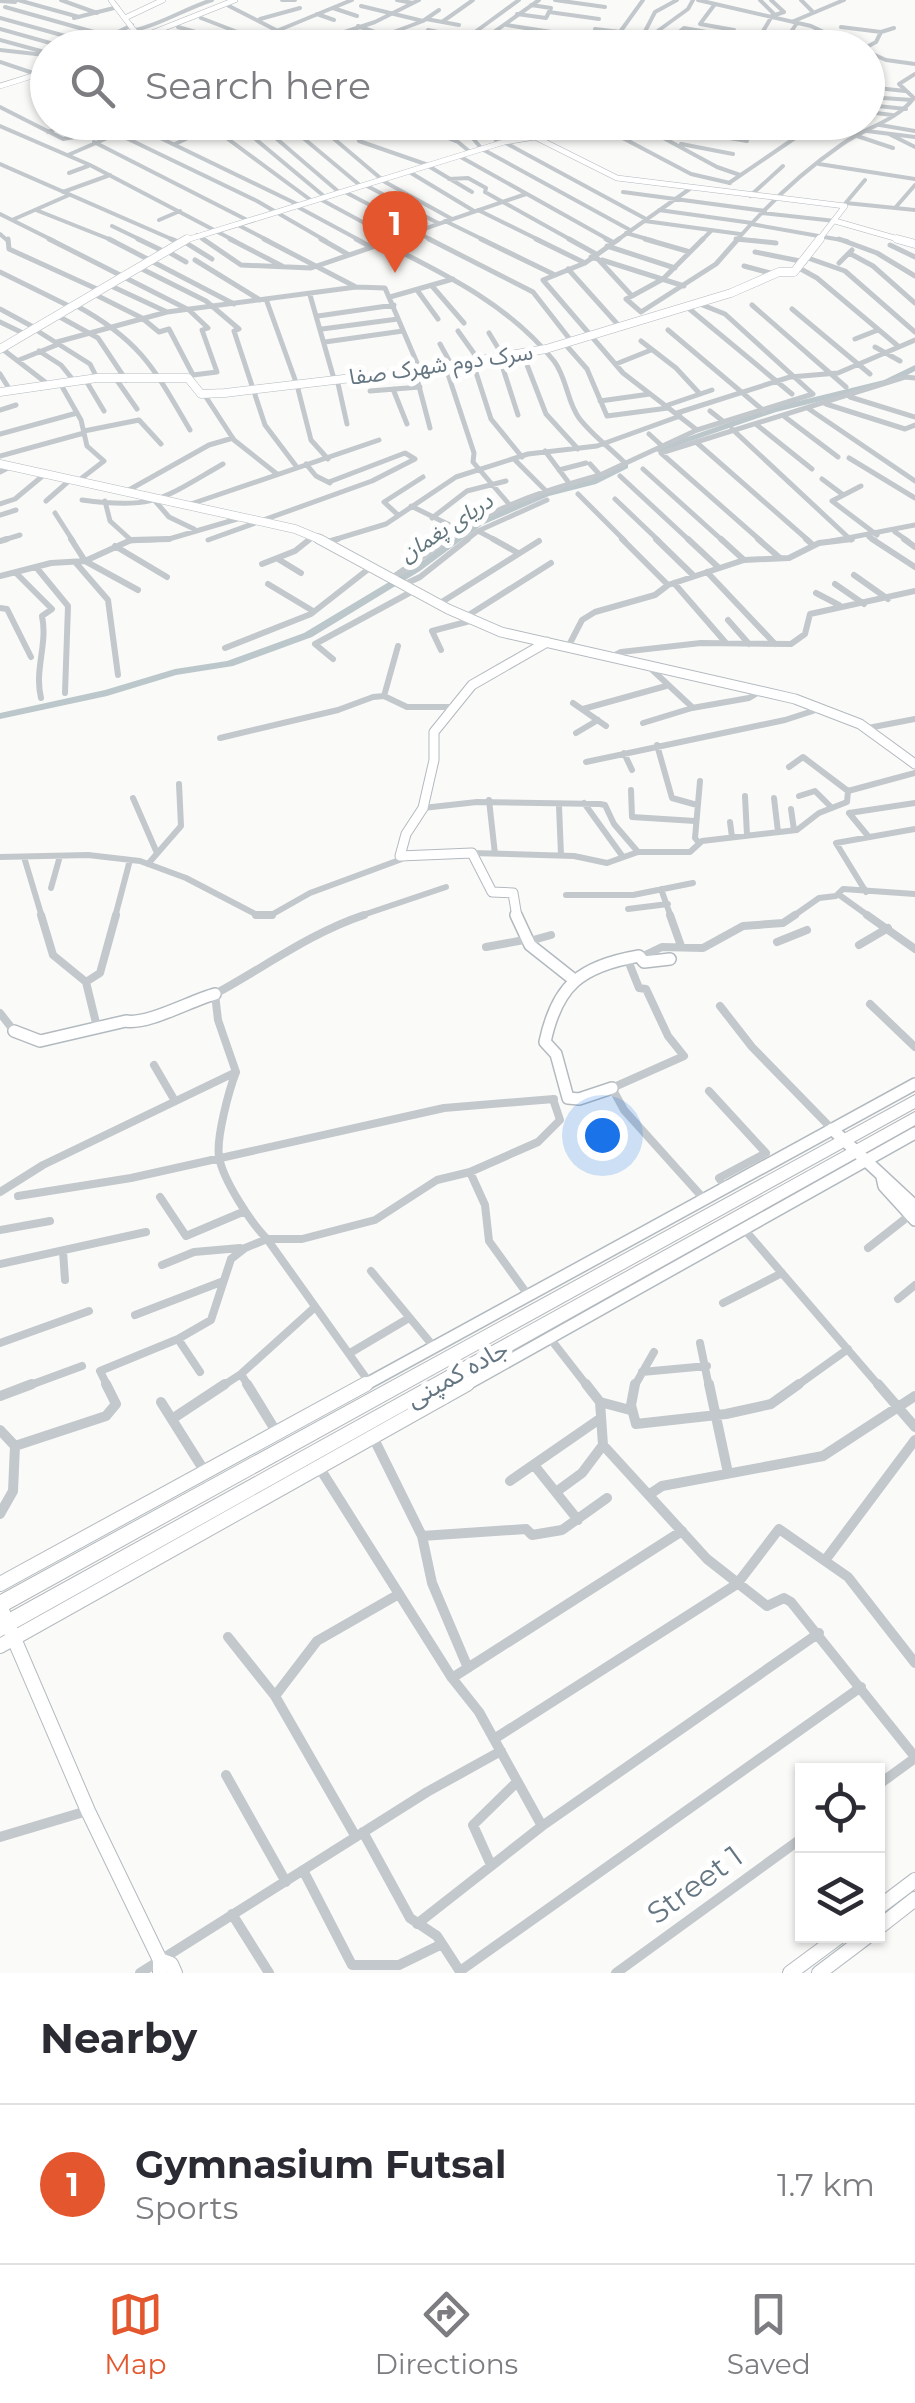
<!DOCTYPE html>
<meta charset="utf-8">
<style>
:root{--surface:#fff;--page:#f2f2f3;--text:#2b2b33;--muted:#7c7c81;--line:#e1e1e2;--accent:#e4572e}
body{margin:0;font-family:Montserrat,"Noto Sans Arabic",sans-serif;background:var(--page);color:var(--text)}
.controls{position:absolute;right:30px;bottom:30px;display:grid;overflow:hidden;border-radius:0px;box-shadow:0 2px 8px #0004}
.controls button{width:90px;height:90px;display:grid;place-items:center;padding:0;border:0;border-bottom:2px solid var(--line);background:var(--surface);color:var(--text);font:50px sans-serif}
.you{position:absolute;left:602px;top:1135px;width:35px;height:35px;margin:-25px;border:8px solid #fff;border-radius:50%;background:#1a73e8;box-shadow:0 0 0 15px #1a73e833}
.badge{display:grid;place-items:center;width:65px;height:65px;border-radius:50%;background:var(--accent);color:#fff;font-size:32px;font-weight:700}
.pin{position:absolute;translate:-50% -82px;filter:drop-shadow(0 2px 5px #0008)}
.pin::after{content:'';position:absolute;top:52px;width:35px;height:30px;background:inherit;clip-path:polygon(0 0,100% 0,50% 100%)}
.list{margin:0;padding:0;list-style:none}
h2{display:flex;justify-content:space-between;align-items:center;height:130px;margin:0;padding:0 40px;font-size:42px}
h2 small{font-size:32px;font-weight:400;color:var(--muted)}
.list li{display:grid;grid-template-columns:65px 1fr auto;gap:30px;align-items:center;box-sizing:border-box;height:160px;padding:0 40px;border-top:2px solid var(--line)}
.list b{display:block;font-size:38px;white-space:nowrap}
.list p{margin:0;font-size:32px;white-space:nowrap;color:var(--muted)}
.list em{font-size:32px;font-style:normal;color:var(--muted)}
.icon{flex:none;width:55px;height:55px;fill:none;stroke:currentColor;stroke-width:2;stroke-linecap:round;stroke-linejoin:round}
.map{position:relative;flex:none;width:915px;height:1973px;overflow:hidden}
.search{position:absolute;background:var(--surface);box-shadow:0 2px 8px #0004;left:30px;right:30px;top:30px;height:110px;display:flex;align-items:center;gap:25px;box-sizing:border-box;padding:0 35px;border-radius:55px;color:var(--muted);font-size:38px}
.sheet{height:290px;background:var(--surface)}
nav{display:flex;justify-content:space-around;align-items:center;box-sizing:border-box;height:140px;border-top:2px solid var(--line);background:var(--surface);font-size:28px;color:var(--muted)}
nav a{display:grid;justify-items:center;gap:5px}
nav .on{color:var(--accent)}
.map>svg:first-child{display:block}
</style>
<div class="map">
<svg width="915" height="1973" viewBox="0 0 915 1973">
<rect width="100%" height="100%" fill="#fafaf8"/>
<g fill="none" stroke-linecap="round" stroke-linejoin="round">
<path fill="#bbc7cb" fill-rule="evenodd" d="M915 365V371L890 384 776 412 659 452 651 450 770 408 884 380Z
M625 463 628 464V468L596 484 549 496 482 525 420 571 312 637 233 666 176 675 107 696 0 719V713L105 690 175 669 227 661 304 633 414 567 476 521 543 492 590 480Z"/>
<g stroke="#b3babf" stroke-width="6">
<path id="secondary-far4" d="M111 0 142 41
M127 17 163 0
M114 48 235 0
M0 86 48 71
M835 221 905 241
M183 241 504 142 535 137 617 178 845 206 818 241"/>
</g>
<g stroke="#b3babf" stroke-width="9">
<path id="secondary-far3" d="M897 239 915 244
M0 349 187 239
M0 392 97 378H188L201 394 225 393 420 370 546 349 731 293 779 272H794L820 239
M0 464 295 529 324 541"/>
</g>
<g stroke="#b3babf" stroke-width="11">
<path id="secondary-far2" d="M319 539 448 609 501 632 795 699 860 724 915 764
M517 917 513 893 492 892 472 853 400 856 406 834 423 808 434 760V732L472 685 547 642"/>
</g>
<g stroke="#b3babf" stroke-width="14">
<path id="secondary-far1" d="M516 915 530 945 573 979
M14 1031 40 1041 126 1021C147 1025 190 1001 215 994
M612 1088 579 1099 568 1098 556 1054 545 1042C557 985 581 966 639 956L644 962 670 959
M832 1129 915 1206
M882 1177 884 1186 915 1220
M361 1387 915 1084
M462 1387 915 1133"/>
</g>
<g stroke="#b3babf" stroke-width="16">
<path id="secondary" d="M0 1584 366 1384
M0 1606 88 1811 160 1960V1973
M0 1646 467 1384
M878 1908 915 1880
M878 1928 915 1899
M160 1960 171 1964 175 1973
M790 1973 840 1936
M819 1973 868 1936"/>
</g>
<g stroke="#b4b9bd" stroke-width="2">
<path id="highway" d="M915 1095V1108L0 1614V1595Z
M915 1112V1125L0 1637V1618Z"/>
</g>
<path stroke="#c3c8cc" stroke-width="4" d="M18 0 79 17
M61 0 97 13
M282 0H295
M397 0 413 3
M555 0 605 7
M698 0 811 26 857 48
M760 0 775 15
M801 0 812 11
M0 1 15 2
M715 4 700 24 734 30
M531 5 551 8 549 12 599 19
M229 6 309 47
M361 6 423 21
M5 7 108 36
M333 8 357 16
M317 14 334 20
M517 14 546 18 549 12
M0 18 94 44
M74 18 118 7
M201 18 253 38 245 47
M260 19 300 8
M426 19 459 25
M442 22 473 0
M507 25 655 48
M358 26 419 48
M178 27 248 47
M841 27 881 32 894 28
M0 29 68 48
M595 29 620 32 643 0
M135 30C162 24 184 9 212 0
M279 30 352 0
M394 32 473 48
M163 33 210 48
M655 33 688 9 693 0
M471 35 519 0
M471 35 521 48
M674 36 723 46
M520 37 587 48
M0 40 48 53
M366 42 383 48
M137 43 157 48
M305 45 375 22 419 0
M638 45 655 12 677 0
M86 48 132 25
M279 48 296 40
M351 48 423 21 439 10
M423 48 448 34 428 30
M480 48 487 37 539 0
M660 48 684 28 729 36
M753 48 772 16 784 12 771 0
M780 48 797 23 794 21 844 0
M865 48 876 42 881 32
M0 50 45 55
M868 52 886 60 915 64
M0 62 36 74
M34 78 48 89
M868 87 905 91
M868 97 912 100
M38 99 48 97
M868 105 906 109
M0 107 63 139 103 132 122 136 257 201 326 241
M40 109 48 107
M868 112 892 115
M91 122 103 132
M205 122 312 201
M235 122 325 197
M257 122 340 193
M284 122 362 187
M314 122 385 182 452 219
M347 122 356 129 359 141 431 166
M408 122 458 142 470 152
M459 122 482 149 630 230
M486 122 498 144
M528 122 538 137
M634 122 717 167 740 175
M638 122 747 141
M702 122 772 135
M846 122 857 136 893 148
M598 125 691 174 730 183
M880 125 915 131
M0 126 90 165 235 241
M356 129 372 122
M785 131 828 122
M867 131 915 137
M48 132 72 122
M148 132 299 205
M889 134 915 147
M535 137 605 122
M126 138 181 122
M94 142 249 221
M504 142 646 219
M175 144 201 132
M681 144 733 154
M68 155 112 136
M459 156 611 241
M0 164 176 241
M819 164 915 179
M430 167 472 192
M69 173 88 166
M411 173 474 211
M449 179 468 178 486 188 485 192 573 241
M729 183 795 138 796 135 767 122
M367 186 438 223
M63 192 110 175
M345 192 418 230
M623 192 765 211
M750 196 783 166
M320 199 394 239
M846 203 915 210
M844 205 865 180
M296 206 361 241
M895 208 915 185
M36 210 114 241
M478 210 541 241
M659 210 752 223
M762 213 835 221
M0 214 54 241
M12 220 69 195
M159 220 180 211
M445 221 486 241
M645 221 740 234
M751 224 847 241
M238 225 269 241
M112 226 143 241
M416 232 434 241
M626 233 654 241
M0 234 8 241
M197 235 206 241
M736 239 759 241
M389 241 526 194
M616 241 691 188
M701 241 712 230
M736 241C767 205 802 172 841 145 866 127 895 122 914 98L899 84 915 74"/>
<path stroke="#c3c8cc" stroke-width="5" d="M8 239 9 249 99 290
M49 239 189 310 208 328 202 330 217 372 193 375
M109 239 234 304
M138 239 163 251
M171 239 178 242
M203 239 241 265 311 268 396 239
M230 239 282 266
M264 239 356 287
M321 239 349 255
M356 239 371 247
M429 239 533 292 572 342
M481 239 553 274
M536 239 585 263
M569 239 596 254
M606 239 612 242
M619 239 585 263 543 280 623 373 697 430
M645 239 690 252
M736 239 776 243
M839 239 877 253 915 276
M183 241 212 259
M383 243C447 275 509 305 554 361 567 378 567 402 579 418 591 434 610 448 624 462
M890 245 915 257
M607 246 675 268
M165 250 186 262
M755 252 805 262
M849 253 873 266 915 303
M591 257 598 259 632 296 626 299 641 312 716 264 738 239
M808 258 845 271 915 332
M195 260 260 300
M602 260 684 286
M839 263 852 250
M744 266 774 274
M138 267 206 301 239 329 234 331 265 425 296 466
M799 268 817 278 898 346
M568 269 620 327
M0 272 71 307
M109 285 167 312
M432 286 464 323
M417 290 438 319
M94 294 142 318 159 332 169 329 193 375
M310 295 334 379
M632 296 663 279 703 239
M390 297 453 279
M266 299 297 385 311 440 328 459
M75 305C140 340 154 368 190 430
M752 305 846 387
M687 307 792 394
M0 309 37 329
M792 309 870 374
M58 316 98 338 126 380
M318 316 394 305
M0 322 27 335
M322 329 398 319
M36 330 90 364 97 378
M668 330 764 411
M458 331 478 359
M489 333 503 356
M855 339 878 330
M641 341 676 368 700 394
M57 342 167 312 356 287 385 288 420 370
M325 342 403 331
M440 344 451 364
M565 344 587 369 607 416 668 408
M875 347 900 361
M1 348 49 385
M39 351 61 365 74 381
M522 352 546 414 578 449
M499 356 518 415
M19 360 59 344
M472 360 491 419 522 457
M616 364 651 350
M445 365 474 453 473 462 508 503
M415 371 430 428
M0 374 10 390
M85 379 104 411
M116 379 137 409
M337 379 347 424
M60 383 81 420 87 446 104 461 78 481
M393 389 407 424
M370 391 420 387
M204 394 234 440 277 474
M850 397 915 417
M600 401 650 394
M826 404 905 429 915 425
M665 406 712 390
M809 409 915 481
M0 410 16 405
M710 411 724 422
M677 413 790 377 838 373 915 340
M785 417 838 457
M757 425 812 469
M732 429 851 540
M84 431 139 420 161 444
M0 434 77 413
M649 434 661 445
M696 442 809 541
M545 451 569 483
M0 456 84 433
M849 458 915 498
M514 459 545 490
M306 464 316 476 330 483
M643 469 723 541
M559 470 586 463
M0 472 10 467
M600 475 697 430 813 394 725 314 700 304
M620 476 690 541
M822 479 842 494
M861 486 832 501 877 535
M127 491 209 445 233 438
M578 494 625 541
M615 499 659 541
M82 500C155 510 162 499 223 464
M46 501 70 480
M105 501 110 521 131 540
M156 502 169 517 194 529
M0 504 15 499 45 474
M188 505 379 440
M411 506 458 529
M55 513 73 541
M0 515 16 510
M398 515 384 502 423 477
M432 518 467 491 506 481
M478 531 497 541
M895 532 908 541
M869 537 876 541
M208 540 372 481 415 459 405 453 329 482
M0 541 20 535
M128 541 169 539 244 517
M307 541 314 536
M330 541 386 524 456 477 528 454 597 446 680 416
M444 541C493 507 543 491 600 475L590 464
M465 541 478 531 547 500
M761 541 661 453 905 377 915 378
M832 541 915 525"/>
<path stroke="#c3c8cc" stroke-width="6" d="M71 539 85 561 138 590
M493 539 518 553
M622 539 668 585
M656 539 694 576
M688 539 719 568
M721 539 744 560
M758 539 780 558
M806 539 813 545
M872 539 915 567
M904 539 915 547
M0 541 7 539
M328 542 338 539
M115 546 167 577
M278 559 301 573
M76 563 108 600 118 675
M262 564 295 551 310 539
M36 567 68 606 65 693
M707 572 775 644
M16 573 52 609 42 616C48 644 34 670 41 698
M854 575 888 599
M0 576 51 563 85 561 131 540 169 539
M392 578 448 539
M674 583 726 643
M268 584 313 611
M835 584 864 604
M403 585 420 577 468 539
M816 593 839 605
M437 605 539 541
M0 608 7 609 31 657
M464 618 551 563
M728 620 749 644
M568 647 582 620 595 612 655 595 668 585 744 560 789 558 819 543 852 539
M225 648 311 614 371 567
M441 650 432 631 470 621
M611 657 621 652 701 643 791 644 805 634 810 614 915 591
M333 659 315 644 413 591
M648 666 692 707
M384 696 398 646
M573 703 606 726
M583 709 666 686
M643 723 692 708 749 698 761 691
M868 728 915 719
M576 733 598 720
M220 738 338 710 373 697 384 696 407 707H454
M657 745 672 798 697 805
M624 753 632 770
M586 762 785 720 822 708
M789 767 803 757 848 791 915 773
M631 790 632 817 695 821
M745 796 747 835
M799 796 815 791 832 808
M133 798 157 853
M774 798 778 832
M489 800 495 854
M584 803 623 857
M559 806 561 855
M423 808 477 802 600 804 605 805 614 824 638 852
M791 809 794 830
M849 813 915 803
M849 813 868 836
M730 822 732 837
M699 843 695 838 700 781
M472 853 574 856 607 863 638 852H690L702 841 797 830 819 813 847 802 848 791
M0 857 88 855 140 861 186 878 259 916 273 914 310 893 402 859
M24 857 42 917
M148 864 181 826 179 784
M51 888 60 856
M661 889 671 917
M866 892 836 843 915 829
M838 894 870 917
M566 895H633L693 883
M628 909 668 904
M115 917 130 860
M357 917 446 887
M792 917 819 898 836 896 843 889 915 894"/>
<path stroke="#c3c8cc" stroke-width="8" d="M41 915 53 955 86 982 97 1027
M256 915H272
M364 915C310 933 265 967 215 994L218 1020 236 1072C229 1090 216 1138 219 1157 223 1180 251 1223 267 1239L369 1382
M670 915 681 946
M867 915 915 949
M526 942 551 935
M777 942 807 930
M859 945 888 928
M486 947 524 940
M641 957 662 947 703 948 743 926 783 923 795 915
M627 958 639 988 646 989 668 1036 684 1056 612 1088 624 1110 704 1199
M86 982 100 973 116 915
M870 1004 915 1047
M720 1006 752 1047 832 1129
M0 1013 14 1031
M154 1065 175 1101
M709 1091 766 1153 719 1178 726 1187
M470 1172 485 1205 489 1241 528 1295
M0 1192 43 1165 236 1072
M18 1196 131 1178 444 1108 554 1099
M160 1197 186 1236 245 1211
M744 1229 880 1387
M0 1230 50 1221
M868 1248 910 1215
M63 1251 65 1280
M0 1264 146 1232
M162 1265 194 1252 240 1248
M371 1271 434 1347
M898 1299 915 1285
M723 1303 782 1273
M135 1315 221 1282
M549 1337 588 1387
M178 1339 200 1372
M0 1343 89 1311
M700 1343 709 1387
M350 1353 409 1318
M642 1372 707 1366
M25 1387 82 1366
M108 1387 100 1371 178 1339 211 1320 231 1259 245 1248 267 1239H302L375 1220 437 1180 470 1172 538 1142 560 1120 553 1099
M221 1387 241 1374
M249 1387 241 1374 314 1308
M634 1387 654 1352
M795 1387 848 1349"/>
<path stroke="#c3c8cc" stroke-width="10" d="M247 1384 277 1433
M586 1384 600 1402 603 1445 707 1559 767 1606 784 1598 791 1602 915 1757
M635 1384 631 1405 636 1424 726 1414 771 1404 799 1384
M709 1384 728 1473
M878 1384 915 1427
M0 1396 32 1384
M161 1402 205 1472
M600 1402 630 1410
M172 1419 225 1384
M0 1430 15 1446 13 1491 0 1514
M373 1437 422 1536 432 1583 468 1668
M15 1446 106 1416 116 1404 106 1384
M534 1465 578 1520
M319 1467 452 1678 479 1712 542 1826
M510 1481 601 1418
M556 1492 582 1473 603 1445
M650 1494 662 1486 823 1456 915 1396
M422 1536 526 1529 532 1535 562 1530 607 1498
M826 1559 915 1440
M228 1637 275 1696 356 1837
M452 1678 682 1531
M275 1696 317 1641 399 1594
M494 1739 737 1584 779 1529 848 1577 915 1663
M226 1775 286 1882
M878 1785 915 1758
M363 1832 410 1918 437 1936 461 1973
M0 1837 87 1811
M491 1865 473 1825 517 1782
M303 1870 352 1965H399L442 1944
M232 1914 269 1973
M417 1924 542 1826 819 1633
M460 1971 861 1687
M140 1973 427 1792 501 1751
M616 1973 802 1838"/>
<use href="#secondary-far4" stroke="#fff" stroke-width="5"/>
<use href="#secondary-far3" stroke="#fff" stroke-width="8"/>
<use href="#secondary-far2" stroke="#fff" stroke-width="9"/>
<use href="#secondary-far1" stroke="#fff" stroke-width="11"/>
<use href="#secondary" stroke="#fff" stroke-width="14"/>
<use href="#highway" fill="#fff" fill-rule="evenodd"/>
</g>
<g text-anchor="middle" stroke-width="10" stroke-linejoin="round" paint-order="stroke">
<g font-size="22" fill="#657683" stroke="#fff">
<text transform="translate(441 364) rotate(-8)" y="8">سرک دوم شهرک صفا</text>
</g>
<g font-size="22" font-style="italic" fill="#60757c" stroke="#fff">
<text transform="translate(446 527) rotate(-33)" y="8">دریای پغمان</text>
</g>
<g font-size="25" fill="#657683" stroke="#fff">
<text transform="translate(457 1373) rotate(-29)" y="9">جاده کمپنی</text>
</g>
<g font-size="30" fill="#657683" stroke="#fff">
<text transform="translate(695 1885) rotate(-36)" y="10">Street 1</text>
</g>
</g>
</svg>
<div class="controls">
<button><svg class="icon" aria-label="locate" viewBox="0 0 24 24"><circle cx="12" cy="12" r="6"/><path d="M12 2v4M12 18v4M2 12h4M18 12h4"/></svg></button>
<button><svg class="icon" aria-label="layers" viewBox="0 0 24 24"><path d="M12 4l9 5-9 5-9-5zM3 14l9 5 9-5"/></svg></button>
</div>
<div class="you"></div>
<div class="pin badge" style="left:395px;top:273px">1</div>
<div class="search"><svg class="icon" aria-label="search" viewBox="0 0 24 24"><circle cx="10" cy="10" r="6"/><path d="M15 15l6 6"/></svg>Search here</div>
</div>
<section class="sheet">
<h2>Nearby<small></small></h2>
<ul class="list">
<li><span class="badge">1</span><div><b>Gymnasium Futsal</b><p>Sports</p></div><em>1.7 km</em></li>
</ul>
</section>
<nav>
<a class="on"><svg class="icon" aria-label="map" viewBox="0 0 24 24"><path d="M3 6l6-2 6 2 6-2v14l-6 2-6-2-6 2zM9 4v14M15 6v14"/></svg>Map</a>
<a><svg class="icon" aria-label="directions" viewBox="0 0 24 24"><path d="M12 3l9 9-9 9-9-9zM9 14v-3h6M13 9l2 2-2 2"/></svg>Directions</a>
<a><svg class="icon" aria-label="saved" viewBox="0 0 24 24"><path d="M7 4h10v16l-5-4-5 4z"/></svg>Saved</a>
</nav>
